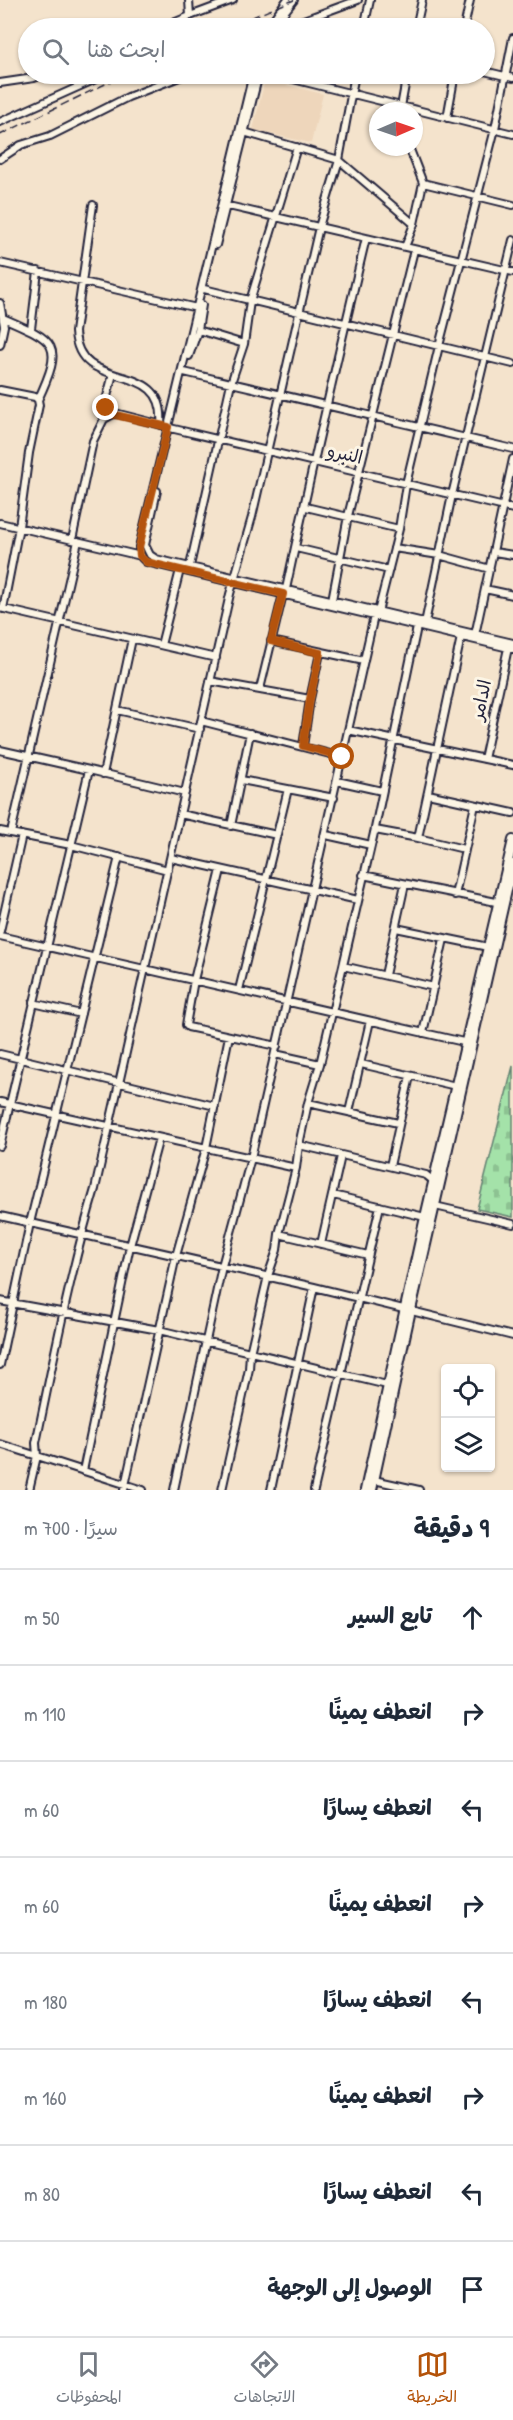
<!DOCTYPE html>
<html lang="ar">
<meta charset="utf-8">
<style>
:root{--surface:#fff;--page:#f2f2f3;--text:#1f2937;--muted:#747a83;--line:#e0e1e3;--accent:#b45309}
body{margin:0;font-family:"Patrick Hand","Playpen Sans Arabic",sans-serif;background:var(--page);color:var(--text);direction:rtl}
.controls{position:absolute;right:18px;bottom:18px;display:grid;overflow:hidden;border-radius:6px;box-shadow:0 2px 4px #0004}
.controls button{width:54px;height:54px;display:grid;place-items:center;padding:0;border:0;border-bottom:2px solid var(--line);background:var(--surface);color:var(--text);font:30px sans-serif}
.compass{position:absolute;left:369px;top:102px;width:54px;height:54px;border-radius:50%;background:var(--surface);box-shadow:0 2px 4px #0004;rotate:88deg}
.stop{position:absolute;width:18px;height:18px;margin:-14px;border:4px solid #b45309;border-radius:50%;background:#fff}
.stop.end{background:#b45309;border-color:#fff;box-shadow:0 2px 6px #0008}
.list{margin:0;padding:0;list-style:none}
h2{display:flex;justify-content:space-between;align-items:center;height:78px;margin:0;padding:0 24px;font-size:26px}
h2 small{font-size:20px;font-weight:400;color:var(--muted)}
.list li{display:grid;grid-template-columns:39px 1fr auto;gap:18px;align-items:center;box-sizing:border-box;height:96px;padding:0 24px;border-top:2px solid var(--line)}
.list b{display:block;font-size:22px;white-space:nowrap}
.list em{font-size:20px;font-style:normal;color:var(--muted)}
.icon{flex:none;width:33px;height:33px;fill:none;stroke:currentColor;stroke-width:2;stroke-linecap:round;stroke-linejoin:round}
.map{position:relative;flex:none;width:513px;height:1490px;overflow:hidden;direction:ltr}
.search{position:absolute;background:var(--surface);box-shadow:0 2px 4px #0004;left:18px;right:18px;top:18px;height:66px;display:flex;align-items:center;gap:15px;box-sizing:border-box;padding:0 21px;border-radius:33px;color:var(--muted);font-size:22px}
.sheet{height:846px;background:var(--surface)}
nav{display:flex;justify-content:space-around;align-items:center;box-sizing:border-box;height:84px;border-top:2px solid var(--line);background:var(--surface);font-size:16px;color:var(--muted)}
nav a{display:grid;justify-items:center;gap:3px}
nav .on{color:var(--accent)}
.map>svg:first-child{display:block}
</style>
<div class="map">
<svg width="513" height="1490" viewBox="0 0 513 1490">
<defs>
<pattern id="cemetery-stones" width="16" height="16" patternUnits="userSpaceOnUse" patternTransform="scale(1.5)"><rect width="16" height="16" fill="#a4e2a9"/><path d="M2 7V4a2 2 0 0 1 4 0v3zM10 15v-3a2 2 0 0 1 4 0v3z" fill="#8dc292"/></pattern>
</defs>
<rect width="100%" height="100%" fill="#f4e3cc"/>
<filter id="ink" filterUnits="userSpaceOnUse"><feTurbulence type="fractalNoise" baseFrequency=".0167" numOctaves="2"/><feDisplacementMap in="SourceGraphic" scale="12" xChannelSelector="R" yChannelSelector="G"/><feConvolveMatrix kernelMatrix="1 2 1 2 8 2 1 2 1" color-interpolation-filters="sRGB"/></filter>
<g filter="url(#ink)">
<path fill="#eed6bb" d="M265 80 323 94 311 143 253 130Z"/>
<path fill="url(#cemetery-stones)" stroke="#638272" stroke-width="1.5" d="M513 1066V1217L477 1209Z"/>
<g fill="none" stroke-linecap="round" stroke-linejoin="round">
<g stroke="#22223b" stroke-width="10">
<path id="minor" d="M190 16 233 0
M161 28 190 16 189 0
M267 28 287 0
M272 28 294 0
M282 28 358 0
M364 28 370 0
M416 28 422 0
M464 28 470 0
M484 71 513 78
M253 74 139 547 140 556 146 562 513 649
M273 74 513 134
M0 83 34 78 45 74
M401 107 407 74
M447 118 455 74
M0 122 107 74
M244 132 339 160 414 224
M0 159 21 145 50 136 128 97 187 74
M423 183 513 205
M93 205 75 332C79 397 167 355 161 425
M224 205 513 272
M216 245 259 74
M405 247 414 224 423 183 409 147
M0 263 197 308
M204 289 513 364
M0 303 4 326 0 345
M3 318C57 341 64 344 38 400
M31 329 38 271
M198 330 244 344
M189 356 198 330 202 305
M184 372 513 449
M0 390 35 397 38 400 39 405 29 453 19 527 3 609
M111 414 105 404 113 374
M170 428 513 509
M157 491 145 545 150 555 156 559 513 643
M306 507 399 529
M0 523 141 556
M72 540 93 441 104 419 115 413 162 425
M296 548 389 570
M394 548 439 555 490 569
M494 552 513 555
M190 566 231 383 244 344 250 301 297 147
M286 589C311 472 338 355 366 238
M485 589 513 595
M332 600 348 516 414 250
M0 608 216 658
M378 612 399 529 406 484 439 346 495 129 513 38
M425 623 452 495 513 240
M475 635 513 459
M461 637 418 838 464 849
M271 641 364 661
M161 645 180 570
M210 681 310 699
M260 689 283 594
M117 710 200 729
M201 721 342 757
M348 730 513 765
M303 746 310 699 320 653
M0 750 89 770 0 1146
M484 759 508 648
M89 770 185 793
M103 774 132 639
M241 780 334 798
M337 781 382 791
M428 794 513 813
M180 814 277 835
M231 826 250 733
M375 830 418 838
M0 831 71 845 168 870
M11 833 78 541
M326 835 371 845
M171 858 358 900
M221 870 194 980 186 1025 188 1027 277 1046
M363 875 501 903
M455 895 475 805
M396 928 488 947
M0 931 22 835
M0 936 468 1043
M343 966 434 987
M385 975 405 884
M239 990 288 789
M33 1003 81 1014
M423 1033 444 939
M0 1054 215 1106
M275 1054 320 1064
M361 1064 456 1086
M0 1102 296 1168
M308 1103 398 1123
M349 1112 370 1021
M299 1145 426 1175 436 1183
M390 1166 410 1076
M333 1195 425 1217
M435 1206 513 1224
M0 1216 314 1287 513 1336
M279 1234 368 1255
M321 1244 341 1156
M0 1301 159 1330 387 1385
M0 1365 30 1223 119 857
M0 1444 143 1490
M83 1471 130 1246 159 1138
M374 1480 419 1490
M29 1490 37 1456 36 1443C54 1358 70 1272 95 1189L230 594 252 517 319 227 339 160 355 74
M124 1490 176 1256 206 1148 229 1036
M174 1490 222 1266 251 1158 374 616
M222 1490 249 1369 250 1353 268 1276 277 1250 279 1234 296 1168 299 1145 308 1103 320 1064 374 833 417 627
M271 1490 314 1287
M314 1490 380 1206"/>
</g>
<g stroke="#22223b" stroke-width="12">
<path id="major" d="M365 1490 425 1217 513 840
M372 1490 411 1310 513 864"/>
</g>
<use href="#minor" stroke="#fcf5e5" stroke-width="6"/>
<use href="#major" stroke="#fcf5e5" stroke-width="8"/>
<path stroke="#22223b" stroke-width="1.5" stroke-dasharray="9 4.5" stroke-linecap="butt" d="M226 28 294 0
M0 135 126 74"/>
</g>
</g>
<g fill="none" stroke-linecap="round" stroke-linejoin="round" filter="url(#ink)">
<path stroke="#b45309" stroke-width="8" d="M106 408 111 414 168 427 139 547 140 556 146 562 283 594 271 641 320 653 310 699 303 746 342 757"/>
</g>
<g text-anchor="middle" stroke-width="6" stroke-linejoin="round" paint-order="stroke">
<g font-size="18" fill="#22223b" stroke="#fcf5e5">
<text transform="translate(345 454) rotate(13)" y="6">النبرو</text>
<text transform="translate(481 700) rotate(-78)" y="6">الدامر</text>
</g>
</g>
</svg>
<div class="controls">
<button><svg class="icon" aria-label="locate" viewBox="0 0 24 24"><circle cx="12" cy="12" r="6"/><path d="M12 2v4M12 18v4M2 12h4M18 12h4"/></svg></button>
<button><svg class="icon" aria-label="layers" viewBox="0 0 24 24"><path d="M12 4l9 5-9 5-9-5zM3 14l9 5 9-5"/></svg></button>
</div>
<svg class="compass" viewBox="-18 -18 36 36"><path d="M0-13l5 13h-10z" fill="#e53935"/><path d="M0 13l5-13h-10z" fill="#747a83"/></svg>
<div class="stop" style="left:342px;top:757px"></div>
<div class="stop end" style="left:106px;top:408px"></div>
<div class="search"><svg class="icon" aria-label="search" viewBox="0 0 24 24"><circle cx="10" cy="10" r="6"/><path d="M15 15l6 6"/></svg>ابحث هنا</div>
</div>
<section class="sheet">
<h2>9 دقيقة<small>سيرًا · 700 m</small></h2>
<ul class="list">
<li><svg class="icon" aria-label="ahead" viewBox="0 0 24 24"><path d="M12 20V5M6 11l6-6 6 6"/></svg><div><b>تابع السير</b></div><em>50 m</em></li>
<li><svg class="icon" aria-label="right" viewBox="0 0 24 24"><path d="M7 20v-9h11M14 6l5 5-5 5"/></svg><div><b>انعطف يمينًا</b></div><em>110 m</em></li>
<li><svg class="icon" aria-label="left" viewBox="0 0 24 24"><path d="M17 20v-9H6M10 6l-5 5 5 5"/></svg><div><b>انعطف يسارًا</b></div><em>60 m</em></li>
<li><svg class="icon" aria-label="right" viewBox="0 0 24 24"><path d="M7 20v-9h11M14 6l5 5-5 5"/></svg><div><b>انعطف يمينًا</b></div><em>60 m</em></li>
<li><svg class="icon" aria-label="left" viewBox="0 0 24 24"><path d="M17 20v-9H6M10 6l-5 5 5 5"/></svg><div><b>انعطف يسارًا</b></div><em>180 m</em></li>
<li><svg class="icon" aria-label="right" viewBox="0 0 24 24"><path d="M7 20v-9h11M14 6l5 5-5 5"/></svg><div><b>انعطف يمينًا</b></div><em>160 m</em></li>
<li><svg class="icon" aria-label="left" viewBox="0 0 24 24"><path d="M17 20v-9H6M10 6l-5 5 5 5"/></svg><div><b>انعطف يسارًا</b></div><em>80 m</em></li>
<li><svg class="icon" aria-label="arrive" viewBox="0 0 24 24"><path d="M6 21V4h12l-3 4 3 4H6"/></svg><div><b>الوصول إلى الوجهة</b></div></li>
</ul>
</section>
<nav>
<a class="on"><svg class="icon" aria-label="map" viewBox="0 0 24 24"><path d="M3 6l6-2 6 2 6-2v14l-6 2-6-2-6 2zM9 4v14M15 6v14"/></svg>الخريطة</a>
<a><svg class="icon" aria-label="directions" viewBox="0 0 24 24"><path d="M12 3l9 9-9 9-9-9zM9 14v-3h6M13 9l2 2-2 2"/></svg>الاتجاهات</a>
<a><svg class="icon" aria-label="saved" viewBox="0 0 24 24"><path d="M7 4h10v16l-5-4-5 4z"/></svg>المحفوظات</a>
</nav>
